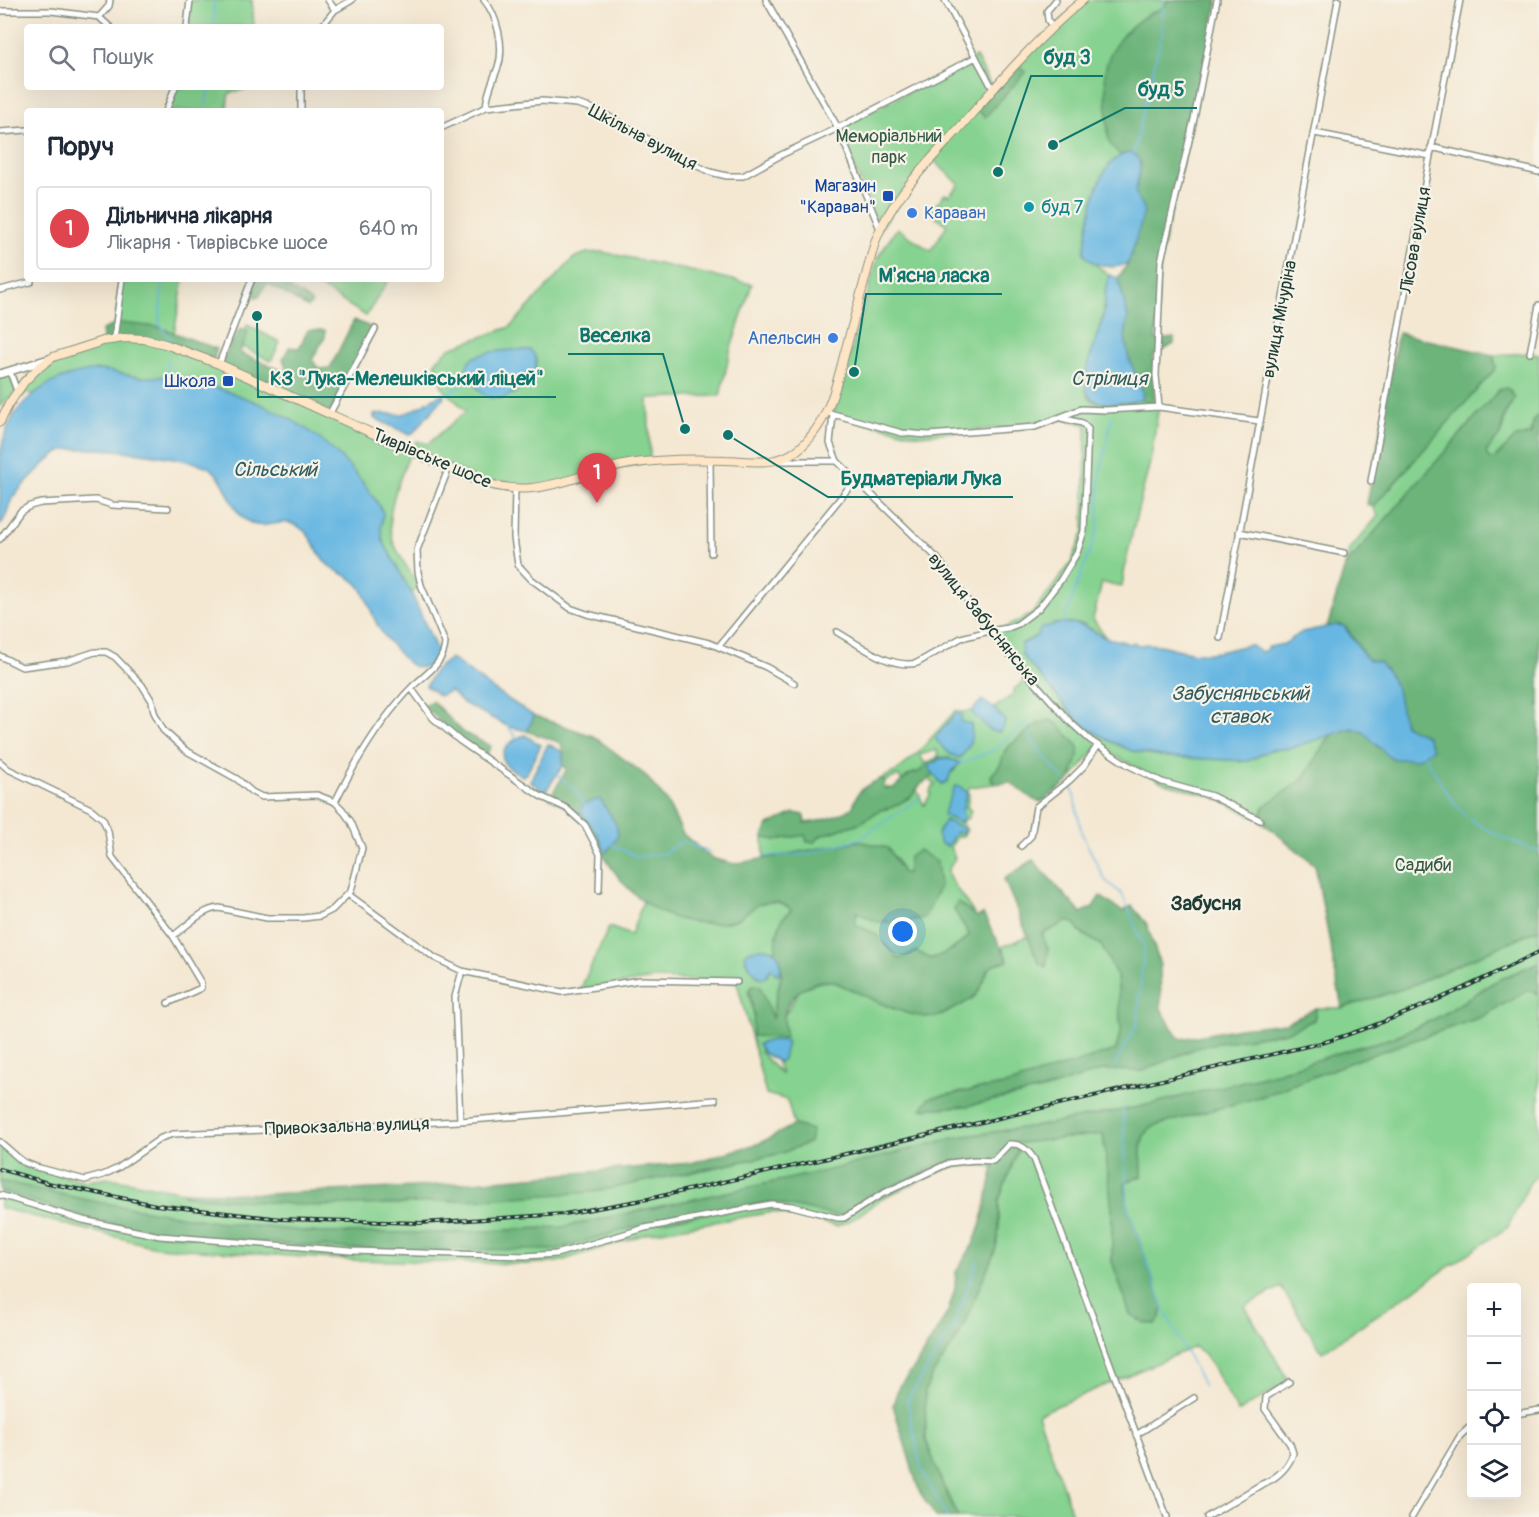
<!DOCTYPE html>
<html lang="uk">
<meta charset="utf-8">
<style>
:root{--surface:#fff;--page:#f6f6f7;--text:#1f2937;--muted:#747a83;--line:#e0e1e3;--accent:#0b8043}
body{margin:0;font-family:Pangolin,sans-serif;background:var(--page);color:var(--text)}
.controls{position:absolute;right:18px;bottom:18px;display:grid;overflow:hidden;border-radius:6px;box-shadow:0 6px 24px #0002}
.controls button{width:54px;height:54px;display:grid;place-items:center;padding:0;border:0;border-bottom:2px solid var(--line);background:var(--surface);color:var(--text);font:30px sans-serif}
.you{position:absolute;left:903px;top:932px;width:21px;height:21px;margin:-15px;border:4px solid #fff;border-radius:50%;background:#1a73e8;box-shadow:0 0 0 9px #1a73e833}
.badge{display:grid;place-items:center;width:39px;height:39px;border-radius:50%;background:var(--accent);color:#fff;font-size:20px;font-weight:700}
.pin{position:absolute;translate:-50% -50px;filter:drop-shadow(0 2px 3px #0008)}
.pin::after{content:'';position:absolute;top:32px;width:21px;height:18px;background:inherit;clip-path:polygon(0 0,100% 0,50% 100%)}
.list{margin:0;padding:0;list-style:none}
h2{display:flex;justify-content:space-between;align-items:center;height:78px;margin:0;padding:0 24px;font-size:26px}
h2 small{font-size:20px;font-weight:400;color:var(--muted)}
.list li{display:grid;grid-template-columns:39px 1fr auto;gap:18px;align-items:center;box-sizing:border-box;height:84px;margin:0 12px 12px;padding:0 12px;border:2px solid var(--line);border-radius:6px}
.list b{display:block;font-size:22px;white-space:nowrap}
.list p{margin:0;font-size:20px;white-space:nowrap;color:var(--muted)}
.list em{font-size:20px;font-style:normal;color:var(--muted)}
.icon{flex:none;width:33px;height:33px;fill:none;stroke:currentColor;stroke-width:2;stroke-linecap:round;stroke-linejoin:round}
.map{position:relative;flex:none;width:1539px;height:1517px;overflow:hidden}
.search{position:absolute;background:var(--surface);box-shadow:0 6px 24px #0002;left:24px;top:24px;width:420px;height:66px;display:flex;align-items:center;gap:15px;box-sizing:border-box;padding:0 21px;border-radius:6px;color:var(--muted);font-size:22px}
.panel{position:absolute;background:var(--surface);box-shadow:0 6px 24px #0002;left:24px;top:108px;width:420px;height:174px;border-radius:6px}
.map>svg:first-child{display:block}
</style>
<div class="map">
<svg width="1539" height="1517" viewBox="0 0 1539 1517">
<rect width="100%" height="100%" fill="#f7f3e8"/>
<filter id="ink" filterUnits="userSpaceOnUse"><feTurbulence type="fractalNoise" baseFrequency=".0167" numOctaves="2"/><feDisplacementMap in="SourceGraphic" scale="12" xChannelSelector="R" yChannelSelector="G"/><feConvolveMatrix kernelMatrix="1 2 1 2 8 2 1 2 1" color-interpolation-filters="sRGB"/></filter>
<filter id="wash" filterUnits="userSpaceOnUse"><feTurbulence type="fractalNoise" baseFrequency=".008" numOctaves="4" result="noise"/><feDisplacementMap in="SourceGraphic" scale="24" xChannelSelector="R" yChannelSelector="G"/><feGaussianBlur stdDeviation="1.35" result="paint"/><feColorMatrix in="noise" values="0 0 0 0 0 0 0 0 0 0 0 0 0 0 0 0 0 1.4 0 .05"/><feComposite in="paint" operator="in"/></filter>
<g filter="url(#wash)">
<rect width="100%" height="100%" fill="#f4e8d3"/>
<path fill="#86d290" stroke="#528862" stroke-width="1.5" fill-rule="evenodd" d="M190 0H252L254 27H187Z
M1083 0H1174L1164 89 1139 174 1100 181 1094 200 1084 253C1090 262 1101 268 1109 275 1103 288 1106 303 1103 316 1100 333 1070 394 1096 402 1114 408 1146 393 1159 407 1155 425 1154 444 1150 462 1140 503 1128 543 1122 586L1102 583 1093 619 1106 638 1083 624 1062 623 1053 624 1038 635 1021 644 1022 655 1068 709 1084 726 1110 741 1132 751 1168 757 1248 761 1270 750 1292 748 1331 735 1302 780 1265 806 1260 820 1212 796 1162 782 1098 746 1070 780 1079 750 1036 725 1005 750 1001 764 991 779 994 784 970 787 968 790 969 796 967 806 971 811 968 818 961 823 967 830 963 836H958L950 847 955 858 948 871 950 879 977 918 958 902 954 910 970 935C942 959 935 960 899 959L876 934 856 925 855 912 907 874 903 873 895 857 859 841 764 859 763 837 776 840 805 835 820 836 862 822 880 810 891 808 911 797 919 786 917 790 924 805 931 794 930 793 931 788 935 785 929 779 934 775 942 784 948 781 950 774 956 769 949 758 938 757 937 750 920 755 925 764 921 771 909 775 902 781 898 776 885 781 880 779 897 771 917 754 956 710 962 712 972 711 973 714 1005 721 994 708 1014 694V689L1029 677 989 631 1001 630 1032 614 1071 563 1084 531 1086 425 1061 418 1047 424 919 435 833 415 878 257 897 228 931 251 947 225 930 212 945 194 949 196 959 184 932 159 880 229 838 128 976 57 993 89 1025 73 1016 63Z
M175 87H255L230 93 228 97 227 111H166Z
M602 252 752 284 730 351 720 396 648 398 650 461 541 487 494 486 411 451C401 476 383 513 393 541 399 556 410 571 418 586L412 594 383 541 378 525 27 392 22 397 17 391 0 406V374L10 372 16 390 43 364 114 339 165 344 411 451 417 441 428 444 466 411 442 387 435 362 450 348 510 327 574 258 587 253Z
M122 279H184L174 333 159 327 115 324Z
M307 279H385L388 281 366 316Z
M247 325 280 342 271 361 239 345Z
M1530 353 1539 354V415L1534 419 1530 435H1525L1494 459H1491L1486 455C1487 445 1499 440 1502 430 1506 419 1504 412 1513 403L1500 389 1345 566 1350 549 1378 516 1373 507 1496 368 1493 355Z
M643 901C668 916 704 929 733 920 740 919 744 914 749 910 762 900 780 898 792 910L779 926 776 951C763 944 755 952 745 960L758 977 764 978 771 968 779 974 781 965 782 971 771 1020 760 987 748 991 754 1015V1026L784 1016 800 989 820 982 832 981C861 993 900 1017 931 1017 940 1017 949 1011 957 1007 965 1003 974 999 979 991 989 973 984 964 1008 961L1002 947 1028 936 1039 963 1048 949 1042 934 1068 921 1076 924 1079 932 1101 945 1117 976 1121 1029 1116 1050 1009 1084 929 1098 922 1109 967 1106 1046 1089 1103 1070 1143 1071 1200 1046 1286 1032 1314 1020 1316 1008H1342L1408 987 1539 929V962L1494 982 1441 1016 1392 1038 1351 1049 1276 1073 1139 1107 1043 1125 958 1137 830 1170 563 1227 449 1233H321L216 1222 92 1201 0 1181V1147L8 1150 26 1166 85 1181 110 1178 184 1192V1196L401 1204 492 1197 690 1173 782 1153 810 1142 812 1130 794 1125 787 1100 766 1094 737 982 654 979 580 990 609 927 631 935ZM771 1040 787 1041 779 1062 776 1061 782 1075 760 1052 761 1050 759 1044Z
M1529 990 1539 994V1174L1530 1182 1508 1227 1322 1352 1281 1287 1245 1306 1289 1382 1238 1412 1205 1354 1194 1347 1038 1414 1073 1517H958L942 1483 926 1440 925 1391 932 1375 958 1338 996 1248 999 1229V1200L1019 1147 998 1159 994 1167 975 1165 951 1167 884 1197 853 1219 837 1226 773 1212 649 1233 557 1262 525 1264 350 1260 156 1247 0 1208V1191L84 1217 555 1250 644 1224 770 1202 849 1213 880 1192 948 1162 1015 1142 1021 1143 1103 1134 1112 1209V1261L1130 1314 1144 1323 1155 1324 1163 1308 1128 1208 1125 1182 1142 1176C1142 1160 1136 1133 1154 1126L1263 1096 1359 1059 1481 1017Z"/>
<path fill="#6cb47a" stroke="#467857" stroke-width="1.5" d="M1168 0H1218L1205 64 1160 260 1156 340 1174 338V344L1153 356 1155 403 1141 400 1143 393 1128 356 1125 337 1128 317 1118 278 1129 262 1138 201 1135 194 1141 163 1126 153 1120 155 1110 144 1108 136 1105 73C1108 47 1127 27 1149 14 1157 10 1164 9 1168 0Z
M1016 63 1026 72 985 117 976 109Z
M255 279H274L305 297 312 303 307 307 267 283 259 297 249 296Z
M354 320 375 329 330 413 219 364 240 329 248 332 240 353 285 372 287 369 283 359 289 347 299 348 308 330H325V337L312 360 319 369 330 368Z
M119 323 159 327 217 349 213 362 154 341H103L102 330Z
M1398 333 1493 355 1496 368 1373 507 1367 504Z
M1506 388 1510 390 1515 398 1505 412 1500 435 1486 452 1488 458 1494 459 1516 437 1531 435 1534 419 1539 415V929L1408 987 1342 1008 1315 865 1260 820 1264 806 1302 780 1331 735 1344 730 1358 729 1363 732 1378 747 1421 733 1412 730 1405 725 1379 662 1369 660 1365 657 1347 628 1341 625 1327 628 1345 566 1500 389Z
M432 701 464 733 491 746 485 758 460 741 423 705Z
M534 716 593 736 645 775 666 800 683 834 711 858 734 864 859 841 888 848 903 873 907 874 909 857 919 850 937 862 940 886 924 918 902 922H878L856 912V925L876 934 899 959 916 951 931 959 954 949 970 935 954 910 958 902 977 917 983 914 1008 961C985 964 988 973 979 991 974 999 965 1003 957 1007 950 1010 943 1015 936 1017 910 1021 857 991 832 981 810 979 786 995 784 1018 784 1025 785 1031 785 1038L752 1036 754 1015 749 989 754 985 760 986 772 1018 782 971 776 951 777 934 782 919 791 910C780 898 762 900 750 910 745 913 741 918 735 920 717 926 689 923 672 917 641 906 618 880 602 853 594 839 589 826 577 815 569 807 560 803 550 798 555 787 562 780 567 768L563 766V752L561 743 527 731Z
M1050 720 1058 724 1078 746 1079 755 1070 780 1042 802 1034 800 1010 782 994 784 991 776 1001 764 1003 755 1009 746 1036 725Z
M938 757 941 758 929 767 934 775 919 786 911 797 891 808 880 810 862 822 820 836 815 842H807L805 835 775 840 763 837 768 825 794 813 804 815 805 823C821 821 840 816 853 807 857 789 865 786 880 779L885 781 884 788H894L909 775 921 771 925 764Z
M1033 860 1081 913 1093 907 1100 896 1122 911 1132 906 1147 924 1160 965 1161 1009 1177 1036 1182 1039 1239 1028 1286 1023 1316 1008 1314 1020 1286 1032 1200 1046 1143 1071 1103 1070 1046 1089 967 1106 921 1109 929 1098 1009 1084 1116 1050 1121 1029 1117 976 1101 945 1079 931 1076 924 1068 921 1042 934 1048 949 1046 967 1039 963 1004 879Z
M1539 962V994L1529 990 1481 1017 1359 1059 1263 1096 1154 1126C1136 1133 1142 1160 1142 1176L1125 1182 1128 1208 1163 1308 1159 1320 1155 1324 1144 1323 1130 1314 1112 1261V1209L1103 1134 1021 1143 1015 1142 990 1160 948 1162 880 1192 849 1213 838 1216 770 1202 644 1224 555 1250 352 1249 161 1234 84 1217 0 1191V1181L92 1201 216 1222 321 1233H449L563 1227 830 1170 958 1137 1043 1125 1139 1107 1276 1073 1351 1049 1392 1038 1441 1016 1494 982Z
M794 1125 812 1130 810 1142 782 1153 594 1192 401 1204 316 1206 184 1196V1192L268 1194 415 1187 691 1163 760 1143Z
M1009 1146 1019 1147 999 1200V1229L996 1248 958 1338 932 1375 925 1391 926 1440 942 1483 958 1517H936L919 1491 893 1405 899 1386 915 1367 948 1312 955 1288 956 1272 974 1243 982 1220 994 1167Z"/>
<path fill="#67b7e2" stroke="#437a8b" stroke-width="1.5" d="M1130 153C1155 162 1123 191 1143 205L1144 212 1129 262C1117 271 1090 266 1084 253 1089 224 1094 157 1130 153Z
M1109 275 1118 278 1128 317 1125 337 1128 356 1143 393 1141 400C1059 417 1088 370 1102 321 1107 306 1103 289 1109 275Z
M530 350C553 368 505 414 482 393 475 387 471 378 466 370 467 365 468 361 473 358 484 351 517 349 530 350Z
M99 370C113 371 126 375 140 377 152 378 164 375 177 377 190 379 203 384 216 388 287 409 338 442 379 505L383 513 381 528 383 541 412 594 437 651C437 657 435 663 429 666 411 674 399 653 389 642 373 623 373 611 362 590 355 576 335 573 326 563 317 553 313 538 303 530 283 513 268 532 251 523 229 513 230 483 211 469 194 457 77 442 59 452 49 458 17 490 11 501 7 509 7 518 0 525 0 504 0 482 0 460 4 404 47 375 99 370Z
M442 394 444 397 413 433 408 434 374 418V415C383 411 393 416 403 414 417 411 429 399 442 394Z
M1062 623C1088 623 1084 628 1104 637 1112 641 1120 638 1128 644L1134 642 1138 645C1163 641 1175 652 1199 653 1217 655 1233 647 1250 645L1261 652 1264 651 1269 647 1284 644 1302 632 1336 625 1344 626 1365 657 1369 660 1379 662 1387 671 1397 689 1404 725 1427 736 1432 749 1417 759H1394L1386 754 1363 732 1352 728 1292 748 1270 750 1248 761 1168 757 1132 751 1110 741 1084 726 1068 709 1022 655 1021 645 1038 635 1041 628Z
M451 658 494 690 534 716 527 731 509 727 463 703 450 691 440 696 426 686 435 670Z
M982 700 994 708 1005 721 1004 727 999 732 991 731 973 714 972 711Z
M956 713 962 715 961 722 971 724C973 739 970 747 960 758L950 754 936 740V737Z
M525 735 541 745 527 773 522 776C517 772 509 769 505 764 496 751 515 738 525 735Z
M548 744 563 752V766L545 792 530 781Z
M941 758 954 760 960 763 950 774 948 781 942 784 928 767Z
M955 786 960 787 967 792 962 811 964 817 960 823 943 815Z
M600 799 616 824 618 836 607 852H605L598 835 580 811 584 804Z
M945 820 964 829 963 833 956 832 947 846 941 844 937 835Z
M760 948C776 947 785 958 779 974H776L771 968 766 977 761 978C754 973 746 963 745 955L749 951Z
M771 1040 787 1041 783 1059 779 1062 763 1053 758 1044Z"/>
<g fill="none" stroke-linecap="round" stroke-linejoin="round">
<path stroke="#67b7e2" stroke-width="1.5" d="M214 0V27
M206 104 209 87
M1133 155 1162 33 1163 0
M163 279 159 323 171 340
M167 360 168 377
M470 383 473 382
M444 395 464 384
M1062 625 1098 529 1100 474 1112 417
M1026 725 1033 743 1064 780
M508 726 517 739
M1424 755C1434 769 1441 785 1451 799 1470 826 1509 842 1539 851
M959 764 994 750 1027 721
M559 776 574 789 585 805
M1070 787 1073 791 1082 834 1105 880 1122 894 1144 947 1137 1025 1114 1066
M611 844 638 857 664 853 683 841 712 853
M764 856 806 854 861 838 921 797
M1123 1107 1128 1208 1163 1308 1204 1386
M947 1517 921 1469 907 1400 953 1328 978 1260"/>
</g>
</g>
<g filter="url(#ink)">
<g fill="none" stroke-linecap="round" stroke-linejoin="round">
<g stroke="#8a9284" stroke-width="8">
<path id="minor" d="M328 0 335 10
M484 0C497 15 505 47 498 67 493 81 487 92 486 107
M766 0 838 128 880 229
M945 0 993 89
M0 11H51L99 17 109 6 110 0
M99 17 110 27
M1052 26 1048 20 1047 11 1056 0
M187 27 190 0
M321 27 335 10 352 0
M301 87V111
M166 111 175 87
M441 128 486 107 542 101 577 104 597 110 677 156 710 172 727 176H743L781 155 838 128 976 57
M0 132 27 130
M1315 133 1430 156
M1431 147 1539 172
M0 290 31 282
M114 339 122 279
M1530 353 1539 305
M219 364 252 279
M10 372 17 391
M1159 407 1156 375 1161 261 1194 119 1217 0
M826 412 902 433 928 435 1035 427 1081 409 1106 410 1159 407 1259 421
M330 413 375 329
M833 415 830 443 837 461
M710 460 711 553
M782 461H837L938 559 989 631 1070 722 1090 740 1128 765 1162 782 1212 796 1260 820
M1371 481 1430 156 1460 0
M515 489 514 538 518 565 531 579 570 608 587 614 709 643 766 667 794 683
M1239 532 1344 553
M0 539 21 511 30 506 41 503 96 500 112 505 168 508
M837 632C860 645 889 669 917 663L961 638 989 631 1008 628 1018 624 1039 608 1060 581 1077 553 1084 531 1088 429 1082 423 1061 418
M1220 638 1338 0
M719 646 856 479
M0 656 22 667 67 661 95 652H106L115 657 142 685 152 701 154 712 163 730 185 750 237 779 252 792 262 797 317 795 335 802 342 809 351 822 362 848 351 891 332 910 320 916 303 918H267L219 908C202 909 187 926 173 936
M411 688 433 718 460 741 540 796 566 808 585 825 600 854 599 890
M0 762 8 769 91 809 103 819 108 831 112 857 173 936 201 983V988L168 1003
M335 802C355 762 381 718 413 686 427 673 444 663 445 643L421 585 418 572 417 550 449 467
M1021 846 1031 836 1036 807 1070 780 1084 766 1097 746
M349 895 435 958 462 971 562 992 640 980 737 982
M460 1121 455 997 462 971
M0 1142 23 1162 36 1167 85 1180 103 1175 118 1168 161 1138 173 1134 460 1121 715 1100
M0 1195 83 1220 160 1236 351 1251 525 1256 556 1254 645 1228 771 1204 792 1206 838 1218H844L882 1194 949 1163 975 1160 993 1161 1009 1144C1021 1143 1028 1149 1034 1159L1167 1517
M1516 1414 1539 1410
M1136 1435 1194 1398
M1207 1517 1262 1484C1276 1479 1289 1467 1293 1453L1290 1444 1265 1409 1266 1397 1289 1382
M1412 1517 1460 1436 1472 1425"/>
</g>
<g stroke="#8a9284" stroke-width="10">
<path id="tertiary" d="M0 374 49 359"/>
</g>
<g stroke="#8a9284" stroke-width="10">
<path id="secondary" d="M0 422 9 404 24 382 37 369 53 357 103 341 124 338 144 339 165 344 219 364 471 478C535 504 568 475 629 464 660 459 694 459 725 460 741 460 759 464 775 460 793 457 807 443 817 428 832 406 838 378 845 352 855 315 865 278 875 242 892 196 930 161 962 125 1000 81 1038 37 1083 0"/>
</g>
<use href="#minor" stroke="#fff" stroke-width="5"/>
<use href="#tertiary" stroke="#fff" stroke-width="7"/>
<use href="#secondary" stroke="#fde5c5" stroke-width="8"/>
<g stroke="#1f3d34" stroke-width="4">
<path id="rail" d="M0 1169 48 1183 156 1205 282 1219 421 1223 564 1214 648 1199 811 1162 1325 1042C1400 1019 1469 986 1539 952"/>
</g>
<use href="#rail" stroke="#f7f3e8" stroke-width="1.5" stroke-dasharray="4.5" stroke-linecap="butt"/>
</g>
</g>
<g fill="#1a4fb4" stroke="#f7f3e8" stroke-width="2">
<rect x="882" y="190" width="12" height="12" rx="3"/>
<rect x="222" y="375" width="12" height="12" rx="3"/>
</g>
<circle fill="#0f9aa8" stroke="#f7f3e8" stroke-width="2" cx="1029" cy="207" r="6"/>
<g fill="#3f7fe0" stroke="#f7f3e8" stroke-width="2">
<circle cx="912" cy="213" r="6"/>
<circle cx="833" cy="338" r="6"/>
</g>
<g text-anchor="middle" stroke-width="4.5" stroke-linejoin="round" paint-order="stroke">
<g font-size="18" fill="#345b46" stroke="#f7f3e8">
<text x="889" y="142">Меморіальний<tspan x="889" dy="21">парк</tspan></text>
<text x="1423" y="871">Садиби</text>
</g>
<g font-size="18" fill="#1f3d34" stroke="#f7f3e8">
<text transform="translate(643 137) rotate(28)" y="6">Шкільна вулиця</text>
<text transform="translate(1415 240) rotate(-80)" y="6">Лісова вулиця</text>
<text transform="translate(1279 319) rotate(-79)" y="6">вулиця Мічуріна</text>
<text transform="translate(432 458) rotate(23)" y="6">Тиврівське шосе</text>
<text transform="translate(984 619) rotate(51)" y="6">вулиця Забуснянська</text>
<text transform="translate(347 1126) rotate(-2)" y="6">Привокзальна вулиця</text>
</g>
<g font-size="18" fill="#164399" stroke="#f7f3e8" text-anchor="end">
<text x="876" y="192">Магазин<tspan x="876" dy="21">"Караван"</tspan></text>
<text x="216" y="387">Школа</text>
</g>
<g font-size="18" fill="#0d838f" stroke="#f7f3e8" text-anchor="start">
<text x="1041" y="213">буд 7</text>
</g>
<g font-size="18" fill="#366cbe" stroke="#f7f3e8" text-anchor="start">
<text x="924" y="219">Караван</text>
<text x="821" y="344" text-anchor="end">Апельсин</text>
</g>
<g font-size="20" font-style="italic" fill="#315c60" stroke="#f7f3e8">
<text x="1109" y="385">Стрілиця</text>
<text x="275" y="476">Сільський</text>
<text x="1240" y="700">Забусняньський<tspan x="1240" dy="23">ставок</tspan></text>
</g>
<g font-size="20" font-weight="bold" fill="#1f3d34" stroke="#f7f3e8">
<text x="1206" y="910">Забусня</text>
</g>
</g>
<path fill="none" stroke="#0f766e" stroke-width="2" d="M998 172L1031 76H1103M1053 145L1125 108H1197M854 372L866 294H1002M685 429L663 354H568M257 316L258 397H556M728 435L828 497H1013"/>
<g fill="#0f766e" stroke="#f7f3e8" stroke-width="2">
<circle cx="998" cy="172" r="6"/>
<circle cx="1053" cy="145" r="6"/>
<circle cx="854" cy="372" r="6"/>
<circle cx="685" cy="429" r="6"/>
<circle cx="257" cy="316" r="6"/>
<circle cx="728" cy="435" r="6"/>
</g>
<g font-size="20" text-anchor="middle" font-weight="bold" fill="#0f766e" stroke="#f7f3e8" stroke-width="4.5" stroke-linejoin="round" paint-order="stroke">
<text x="1067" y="64">буд 3</text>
<text x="1161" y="96">буд 5</text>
<text x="934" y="282">М'ясна ласка</text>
<text x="615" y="342">Веселка</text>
<text x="407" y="385">КЗ "Лука-Мелешківський ліцей"</text>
<text x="921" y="485">Будматеріали Лука</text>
</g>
</svg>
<div class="controls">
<button>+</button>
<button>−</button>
<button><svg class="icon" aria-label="locate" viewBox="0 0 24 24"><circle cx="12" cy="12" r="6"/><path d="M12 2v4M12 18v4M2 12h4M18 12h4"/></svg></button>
<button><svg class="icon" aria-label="layers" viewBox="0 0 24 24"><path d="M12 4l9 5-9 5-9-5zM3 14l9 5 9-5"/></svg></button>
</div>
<div class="you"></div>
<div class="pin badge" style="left:597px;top:503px;background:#e0444e">1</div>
<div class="search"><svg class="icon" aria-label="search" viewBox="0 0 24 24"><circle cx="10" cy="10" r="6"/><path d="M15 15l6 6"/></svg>Пошук</div>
<section class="panel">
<h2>Поруч<small></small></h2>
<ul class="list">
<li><span class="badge" style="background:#e0444e">1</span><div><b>Дільнична лікарня</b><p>Лікарня · Тиврівське шосе</p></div><em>640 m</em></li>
</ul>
</section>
</div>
